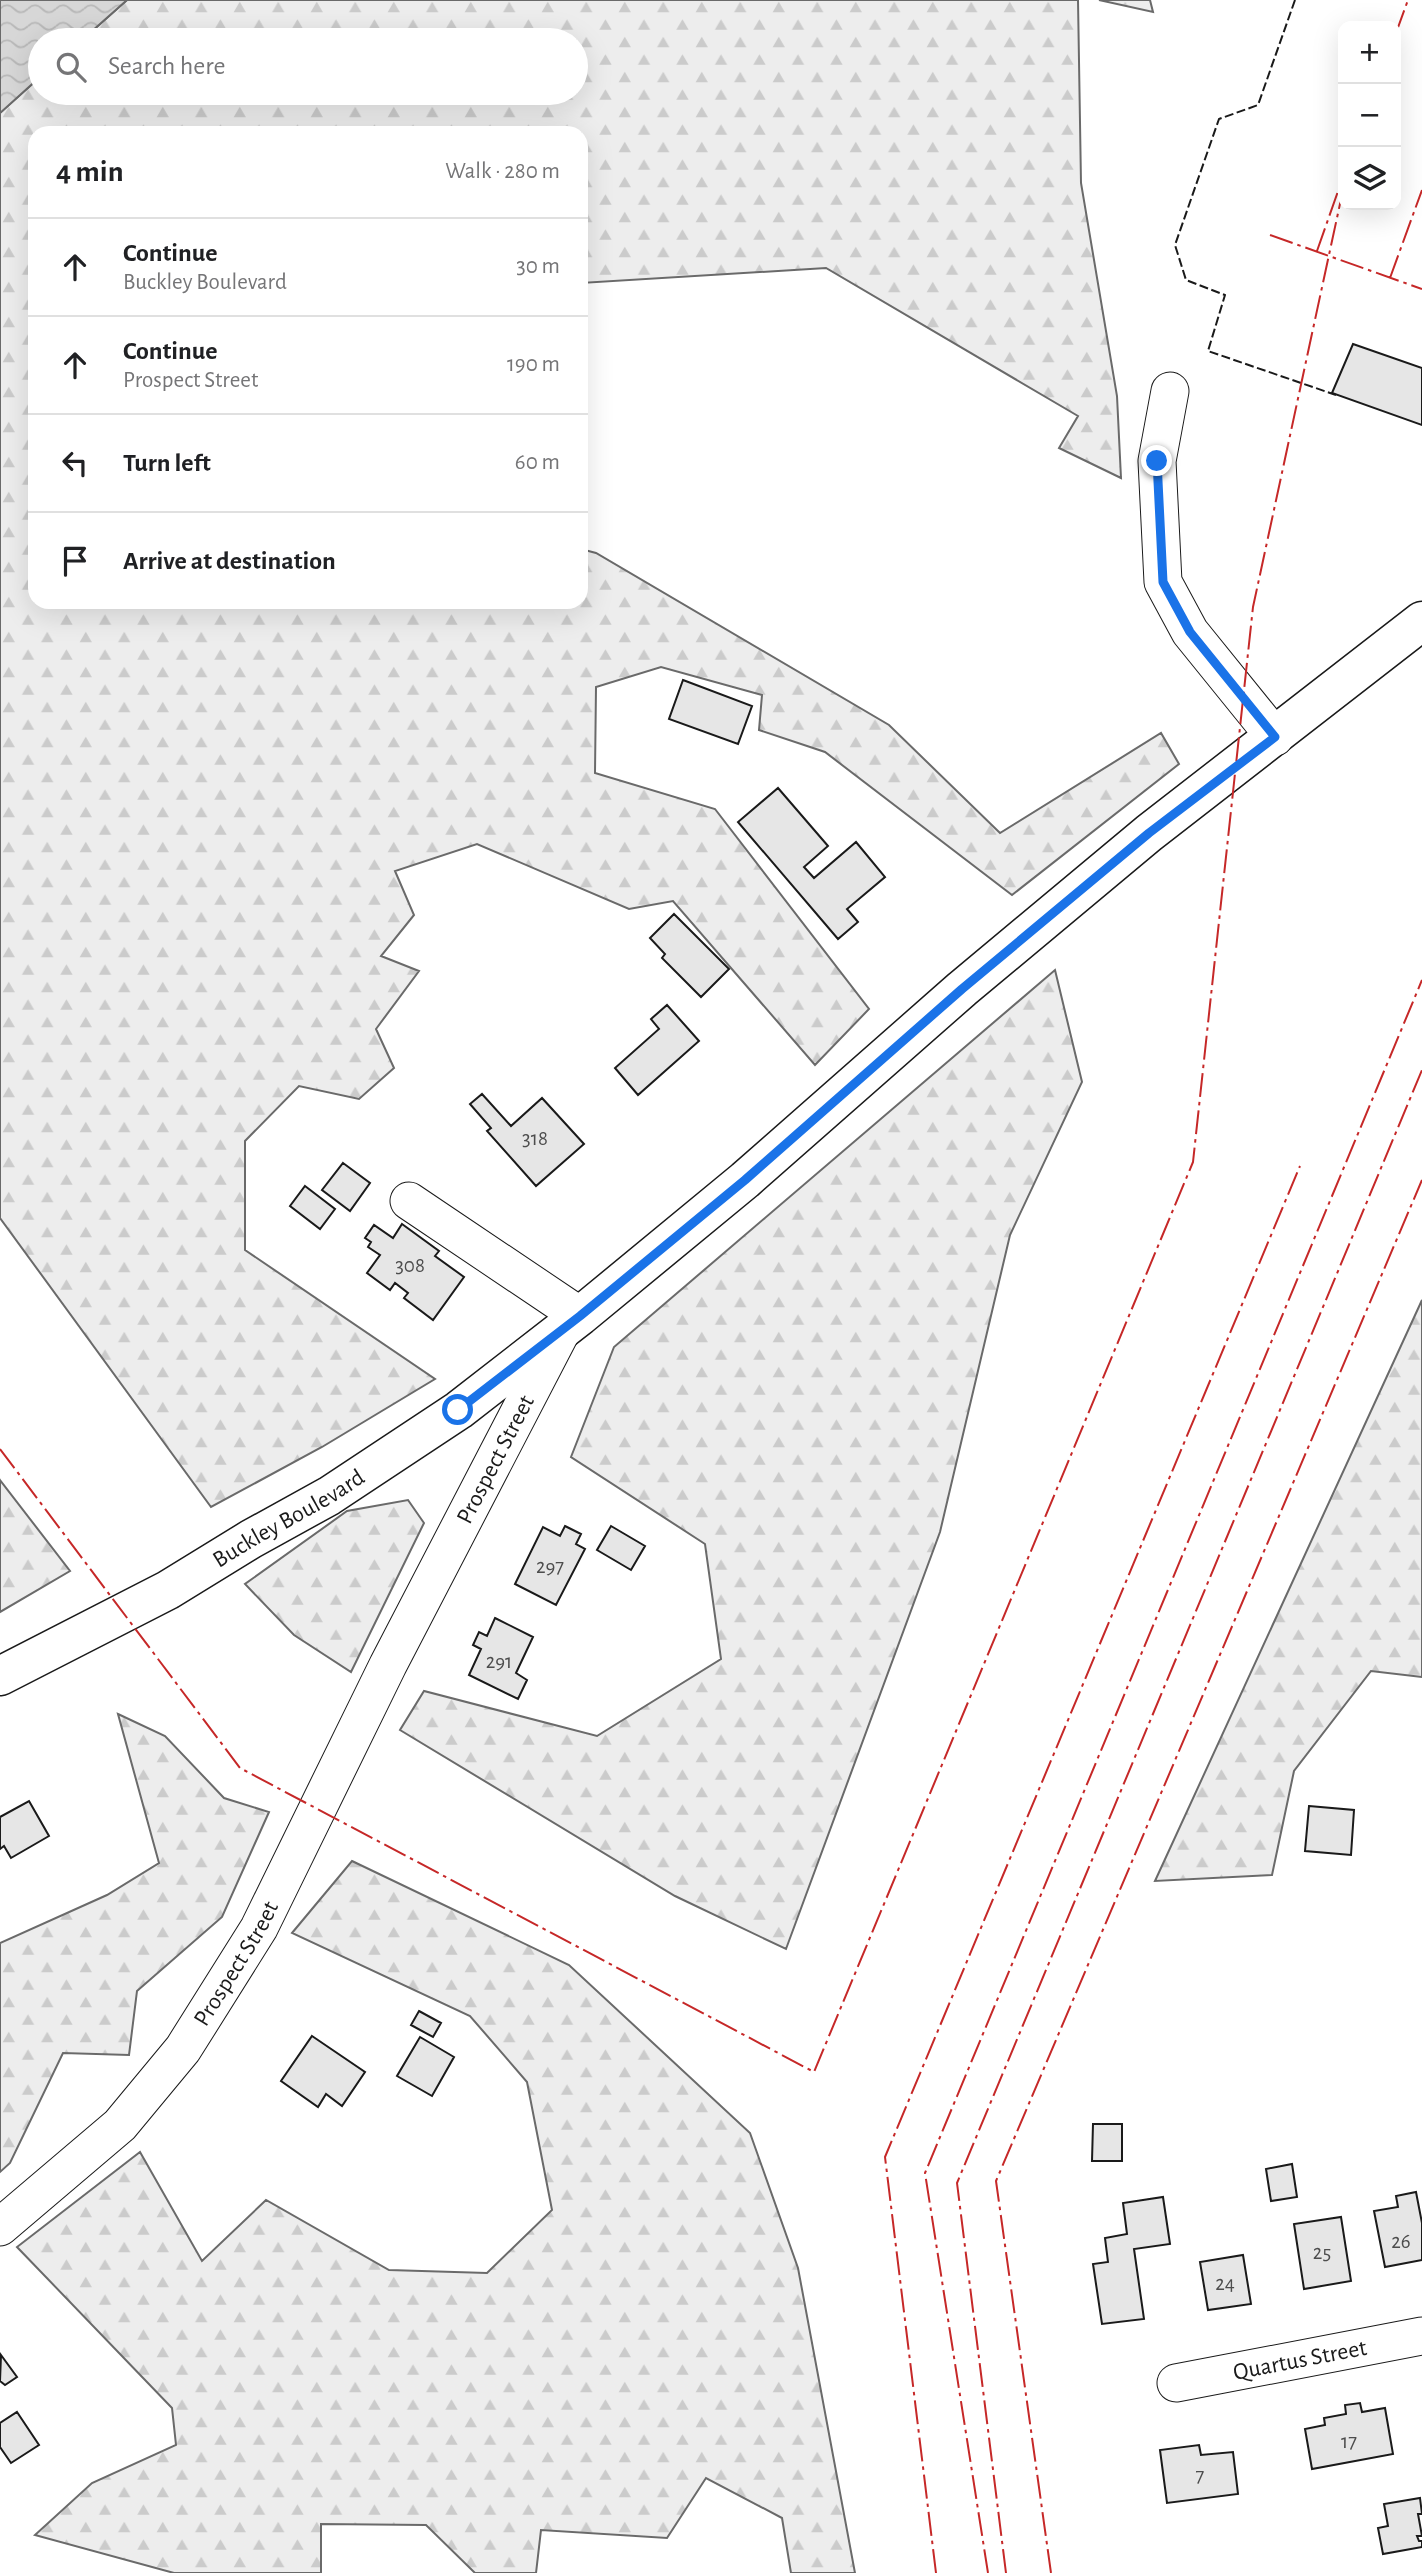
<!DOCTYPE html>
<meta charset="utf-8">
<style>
:root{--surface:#fff;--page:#f6f6f6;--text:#202124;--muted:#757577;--line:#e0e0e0}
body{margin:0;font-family:"Alegreya Sans",sans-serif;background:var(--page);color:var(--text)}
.controls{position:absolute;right:21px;top:21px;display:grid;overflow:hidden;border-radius:14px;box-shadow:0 7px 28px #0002}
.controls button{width:63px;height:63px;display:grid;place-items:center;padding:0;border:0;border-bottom:2px solid var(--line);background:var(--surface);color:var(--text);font:35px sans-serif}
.stop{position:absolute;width:21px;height:21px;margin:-16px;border:5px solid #1a73e8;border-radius:50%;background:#fff}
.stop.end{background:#1a73e8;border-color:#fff;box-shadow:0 2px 7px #0008}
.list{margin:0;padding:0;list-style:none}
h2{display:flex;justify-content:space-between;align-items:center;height:91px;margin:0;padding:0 28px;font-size:30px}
h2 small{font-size:23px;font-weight:400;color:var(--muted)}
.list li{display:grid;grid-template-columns:46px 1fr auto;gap:21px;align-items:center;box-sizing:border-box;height:98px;padding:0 28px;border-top:2px solid var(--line)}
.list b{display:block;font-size:26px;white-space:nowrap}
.list p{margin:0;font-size:23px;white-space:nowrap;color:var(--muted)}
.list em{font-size:23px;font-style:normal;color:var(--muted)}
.icon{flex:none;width:38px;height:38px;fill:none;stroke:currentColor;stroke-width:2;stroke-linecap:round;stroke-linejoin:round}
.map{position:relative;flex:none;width:1422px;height:2573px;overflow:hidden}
.search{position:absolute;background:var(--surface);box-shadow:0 7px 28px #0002;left:28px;top:28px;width:560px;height:77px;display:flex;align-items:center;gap:18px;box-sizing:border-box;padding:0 24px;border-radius:38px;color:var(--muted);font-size:26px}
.panel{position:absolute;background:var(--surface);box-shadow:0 7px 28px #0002;left:28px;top:126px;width:560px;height:483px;border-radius:21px}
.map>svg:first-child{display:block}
</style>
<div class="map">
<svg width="1422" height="2573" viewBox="0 0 1422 2573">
<defs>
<pattern id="forest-firs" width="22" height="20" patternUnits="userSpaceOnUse" patternTransform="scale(1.75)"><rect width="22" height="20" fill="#ededed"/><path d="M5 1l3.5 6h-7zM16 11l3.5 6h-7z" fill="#cbcbcb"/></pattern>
<pattern id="water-waves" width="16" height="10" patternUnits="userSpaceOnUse" patternTransform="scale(1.75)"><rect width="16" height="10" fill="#d7d7d7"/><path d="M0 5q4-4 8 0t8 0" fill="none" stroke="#b8b8b8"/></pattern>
</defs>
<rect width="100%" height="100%" fill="#fff"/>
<path fill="url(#forest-firs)" stroke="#6a6a6a" stroke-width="2" d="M127 0H1078L1081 183 1117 396 1121 478 1059 448 1078 416 826 268 581 283V133H35V602H581V549L596 553 889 725 1000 833 1161 733 1179 764 1012 895 825 752 759 730 762 695 661 667 596 687 595 773 715 809 869 1009 815 1065 673 901 629 909 477 844 395 871 414 915 381 956 419 971 376 1029 394 1068 359 1099 299 1086 245 1141V1250L435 1379 322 1447 211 1507 0 1218V113L40 77V93H576V40H82Z
M1099 0H1150L1153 12Z
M1055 970 1082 1082 1010 1235 940 1532 786 1949 675 1896 400 1730 424 1691 597 1736 721 1659 705 1544 571 1457 614 1347Z
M1422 1300V1677L1371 1671 1294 1771 1272 1875 1155 1881Z
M0 1480 70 1571 0 1612Z
M408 1500 424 1523 351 1672 294 1635 245 1584 347 1511Z
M118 1714 165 1736 224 1798 269 1812 222 1917 137 1991 129 2055 63 2053 10 2163 0 2172V1943L107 1895 159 1863Z
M352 1861 569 1965 750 2133 798 2268 855 2573H791L782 2518 706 2478 667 2538 541 2530 536 2573H475L426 2525 321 2524V2573H174L35 2535 92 2483 176 2445 172 2408 17 2247 140 2152 202 2261 266 2200 389 2270 487 2273 552 2210 527 2082 470 2016 292 1933Z"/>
<path fill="url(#water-waves)" stroke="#6a6a6a" stroke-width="2" d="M0 0H127L82 40H40V77L0 113Z"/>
<path fill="#e6e6e6" stroke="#1a1a1a" stroke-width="2" d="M1353 344 1422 368V425L1332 393Z
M683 680 752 706 738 744 669 719Z
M778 788 828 846 804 867 814 878 856 842 885 877 847 909 858 922 838 939 738 822Z
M674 914 729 969 701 997 662 958 665 954 650 938Z
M667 1005 699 1041 638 1095 615 1068 659 1029 651 1019Z
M482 1094 511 1126 542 1098 584 1144 536 1186 487 1131 491 1128 470 1104Z
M343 1163 370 1183 350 1211 322 1190Z
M305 1186 335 1209 320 1229 290 1206Z
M402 1224 439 1251 435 1256 464 1277 433 1320 404 1298 408 1293 395 1283 390 1290 367 1273 380 1255 368 1247 371 1242 365 1238 374 1225 393 1238Z
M565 1526 581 1534 576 1544 585 1549 556 1605 515 1584 543 1527 560 1536Z
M611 1526 645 1546 631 1570 597 1550Z
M495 1618 533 1637 516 1673 527 1680 518 1699 469 1675 481 1649 473 1645 479 1632 487 1636Z
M29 1801 49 1836 11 1858 4 1846 0 1849V1817Z
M1309 1806 1354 1810 1351 1855 1305 1851Z
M419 2011 441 2023 433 2037 411 2025Z
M312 2036 365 2072 342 2106 326 2094 318 2107 281 2081Z
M420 2037 454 2057 432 2096 397 2076Z
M1093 2124H1122V2161H1092Z
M1292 2164 1297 2197 1271 2201 1266 2169Z
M1416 2192 1422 2223V2260L1385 2267 1374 2211 1398 2207 1396 2196Z
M1163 2197 1170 2244 1134 2249 1144 2319 1102 2324 1093 2264 1108 2262 1105 2238 1127 2234 1123 2203Z
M1341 2217 1351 2281 1304 2289 1294 2224Z
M1243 2255 1251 2304 1208 2310 1200 2262Z
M1 2355 17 2377 5 2385 0 2381Z
M1360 2403 1362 2412 1385 2408 1393 2454 1312 2469 1305 2429 1325 2425 1324 2418 1346 2414 1345 2405Z
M17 2412 39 2445 11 2463 0 2447V2423Z
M1199 2445 1201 2455 1233 2452 1238 2494 1167 2503 1160 2450Z
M1420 2498 1422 2514H1418L1422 2536H1417L1419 2541H1422V2547L1383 2554 1378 2528 1388 2526 1384 2504Z"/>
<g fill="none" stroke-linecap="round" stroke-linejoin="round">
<g stroke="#1a1a1a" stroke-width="39">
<g id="minor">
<path d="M1170 391 1157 461 1163 582 1190 632 1275 737"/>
<path d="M409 1201 580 1316"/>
<path id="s1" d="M0 2227 120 2125 183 2049 259 1928 388 1665 561 1332"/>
<path id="s2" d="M1176 2383 1422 2336"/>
</g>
</g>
<g stroke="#1a1a1a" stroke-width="41">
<g id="major">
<path id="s3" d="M0 1676 168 1590 251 1539 329 1496 459 1410 580 1316 745 1180 962 989 1149 833 1422 621"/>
</g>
</g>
<use href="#minor" stroke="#fff" stroke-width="37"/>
<use href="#major" stroke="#fff" stroke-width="38"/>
<path stroke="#1a1a1a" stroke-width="2" stroke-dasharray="9 3.5" stroke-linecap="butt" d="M1295 0 1258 105 1219 119 1175 245 1186 280 1225 295 1208 351 1336 395"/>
<path stroke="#c62828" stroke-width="2" stroke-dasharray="24 5 3.5 5" stroke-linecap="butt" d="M1396 33 1408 0
M1270 235 1422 289
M1317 251 1343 177
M1390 278 1422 190
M0 1449 240 1768 814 2072 1193 1162 1253 607 1343 190
M936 2573 885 2157 1300 1166
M988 2573 925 2173 1422 980
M1006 2573 957 2183 1422 1070
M1051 2573 996 2181 1422 1180"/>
</g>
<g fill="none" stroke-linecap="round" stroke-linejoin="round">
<path stroke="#1a73e8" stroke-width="9" d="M458 1410 580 1316 745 1180 962 989 1149 833 1275 737 1190 632 1163 582 1157 461"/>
</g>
<g text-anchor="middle" stroke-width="5" stroke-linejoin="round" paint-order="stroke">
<g font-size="21" fill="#4d4d4d">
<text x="535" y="1145">318</text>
<text x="410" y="1272">308</text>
<text x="550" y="1573">297</text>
<text x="499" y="1668">291</text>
<text x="1401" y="2248">26</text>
<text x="1322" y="2259">25</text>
<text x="1225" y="2290">24</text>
<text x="1349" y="2448">17</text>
<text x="1200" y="2482">7</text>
</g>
<g font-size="24" fill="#1a1a1a" stroke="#fff">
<text dy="8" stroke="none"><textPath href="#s1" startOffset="924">Prospect Street</textPath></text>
<text dy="8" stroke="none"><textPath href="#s3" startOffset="329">Buckley Boulevard</textPath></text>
<text dy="8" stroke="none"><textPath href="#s1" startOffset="357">Prospect Street</textPath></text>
<text dy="8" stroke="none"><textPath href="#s2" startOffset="126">Quartus Street</textPath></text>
</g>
</g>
</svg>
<div class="controls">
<button>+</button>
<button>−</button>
<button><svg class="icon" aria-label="layers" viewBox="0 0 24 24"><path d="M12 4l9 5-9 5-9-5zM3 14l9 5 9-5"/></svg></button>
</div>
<div class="stop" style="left:458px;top:1410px"></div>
<div class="stop end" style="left:1157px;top:461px"></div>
<div class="search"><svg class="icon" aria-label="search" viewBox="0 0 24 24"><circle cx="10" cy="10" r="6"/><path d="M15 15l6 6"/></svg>Search here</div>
<section class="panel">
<h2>4 min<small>Walk · 280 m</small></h2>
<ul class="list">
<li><svg class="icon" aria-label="ahead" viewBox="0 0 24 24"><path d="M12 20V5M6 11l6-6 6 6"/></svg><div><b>Continue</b><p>Buckley Boulevard</p></div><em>30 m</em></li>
<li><svg class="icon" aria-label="ahead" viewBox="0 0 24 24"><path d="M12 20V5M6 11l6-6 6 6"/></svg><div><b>Continue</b><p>Prospect Street</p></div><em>190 m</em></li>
<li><svg class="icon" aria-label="left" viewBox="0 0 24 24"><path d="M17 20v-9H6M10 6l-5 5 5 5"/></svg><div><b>Turn left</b></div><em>60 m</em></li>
<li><svg class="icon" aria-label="arrive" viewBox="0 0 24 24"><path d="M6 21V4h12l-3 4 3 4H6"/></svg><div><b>Arrive at destination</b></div></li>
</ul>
</section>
</div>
